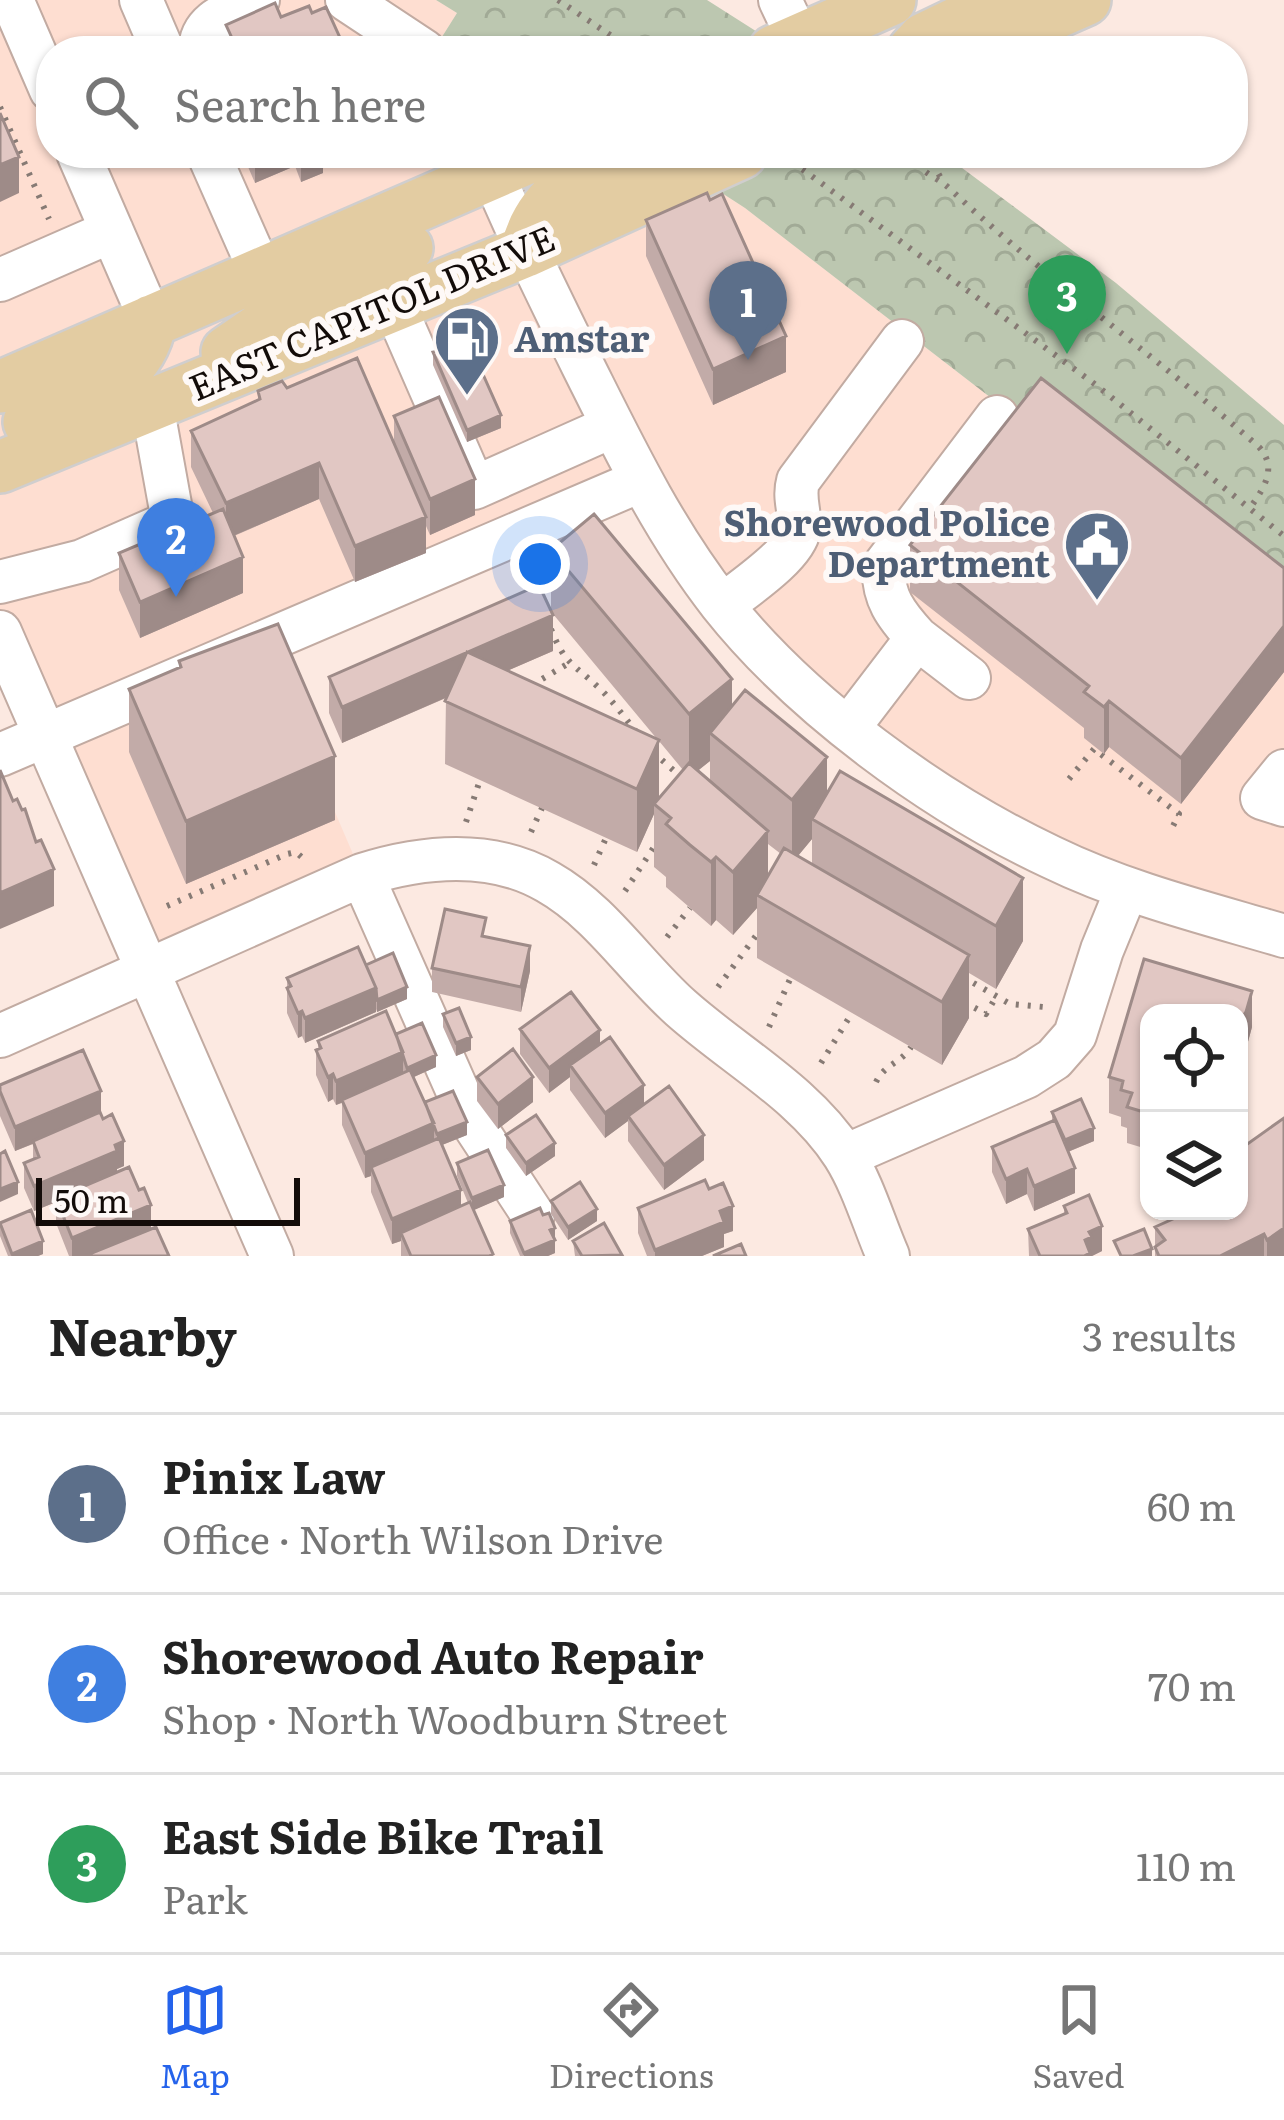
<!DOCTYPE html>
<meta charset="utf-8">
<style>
:root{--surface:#fff;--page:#f2f2f2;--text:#222;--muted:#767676;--line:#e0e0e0;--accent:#2563eb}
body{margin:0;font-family:Literata,serif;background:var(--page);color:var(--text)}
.controls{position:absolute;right:36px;bottom:36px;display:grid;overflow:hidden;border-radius:24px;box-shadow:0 3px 9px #0004}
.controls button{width:108px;height:108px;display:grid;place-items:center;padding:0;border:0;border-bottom:3px solid var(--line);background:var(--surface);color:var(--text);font:60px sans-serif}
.scale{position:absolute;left:36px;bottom:30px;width:264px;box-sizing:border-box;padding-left:12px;border:6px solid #130c09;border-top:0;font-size:33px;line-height:42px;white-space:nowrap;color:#130c09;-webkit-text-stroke:9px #fef9f7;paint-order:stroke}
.you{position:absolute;left:540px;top:564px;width:42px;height:42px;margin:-30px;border:9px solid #fff;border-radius:50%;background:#1a73e8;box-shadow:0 0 0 18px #1a73e833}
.badge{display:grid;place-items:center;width:78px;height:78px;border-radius:50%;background:var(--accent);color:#fff;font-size:39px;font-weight:700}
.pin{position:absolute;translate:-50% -99px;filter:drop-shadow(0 3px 6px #0008)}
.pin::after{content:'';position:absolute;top:63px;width:42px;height:36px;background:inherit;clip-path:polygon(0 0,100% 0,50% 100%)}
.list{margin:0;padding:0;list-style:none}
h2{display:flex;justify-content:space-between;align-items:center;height:156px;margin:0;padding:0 48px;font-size:51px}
h2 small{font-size:39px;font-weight:400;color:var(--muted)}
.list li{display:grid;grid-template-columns:78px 1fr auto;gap:36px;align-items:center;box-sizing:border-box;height:180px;padding:0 48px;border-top:3px solid var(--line)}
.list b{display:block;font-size:45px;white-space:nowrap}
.list p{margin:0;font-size:39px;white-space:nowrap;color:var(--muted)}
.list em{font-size:39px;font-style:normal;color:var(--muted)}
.icon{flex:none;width:66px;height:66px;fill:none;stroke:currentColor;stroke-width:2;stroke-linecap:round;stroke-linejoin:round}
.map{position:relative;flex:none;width:1284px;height:1256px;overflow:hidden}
.search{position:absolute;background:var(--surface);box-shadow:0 3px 9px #0004;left:36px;right:36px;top:36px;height:132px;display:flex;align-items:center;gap:30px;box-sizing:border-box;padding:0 42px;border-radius:48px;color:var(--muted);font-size:45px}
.sheet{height:696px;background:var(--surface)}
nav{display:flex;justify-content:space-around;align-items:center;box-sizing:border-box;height:168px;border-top:3px solid var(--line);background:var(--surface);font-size:33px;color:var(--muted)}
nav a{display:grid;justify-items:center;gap:6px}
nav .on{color:var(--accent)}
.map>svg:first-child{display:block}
</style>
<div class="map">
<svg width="1284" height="1256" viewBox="0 0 1284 1256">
<defs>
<pattern id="park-crowns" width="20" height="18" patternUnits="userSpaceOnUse" patternTransform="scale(3)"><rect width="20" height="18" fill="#bcc7b0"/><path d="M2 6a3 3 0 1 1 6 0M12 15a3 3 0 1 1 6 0" fill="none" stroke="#a1aa96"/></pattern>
</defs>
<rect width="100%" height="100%" fill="#fce9e1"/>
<path fill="#feded1" d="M0 0H436L457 13 440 40 456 51H51V153H660L745 208 1284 624V936L1127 889 786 672 640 481 268 656 362 875 150 970 0 632Z"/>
<path fill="url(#park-crowns)" d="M436 0H707L787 51H456L440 40 457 13Z
M660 153H942L1116 283 1284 425V624L745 208Z"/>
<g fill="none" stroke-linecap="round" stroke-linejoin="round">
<g stroke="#c2aba2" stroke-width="46">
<path id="minor" d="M12 0 51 90
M141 0 163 51
M347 0 424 51
M780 0 799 40
M200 51C200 18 233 12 258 0
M78 153 151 321
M208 153 261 273
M484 153C514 226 549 297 584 368 625 450 664 531 721 604 802 706 934 802 1051 857 1125 893 1206 913 1284 936
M0 280 112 231
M394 305 474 488 613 426
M0 582 82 561 173 521 152 405
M723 605C743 589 795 555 799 530 801 512 793 499 798 481L902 341
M0 632 272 1256
M917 638 969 678
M849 727 917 638C896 615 882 597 884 566L997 417
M0 755 640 481
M1284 771 1262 798 1284 805
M362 875 470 1119 533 1215
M0 1036 362 875C422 856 492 849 548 882 601 912 636 968 681 1008 735 1056 805 1094 844 1155 863 1185 874 1224 888 1256
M845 1156 1026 1077 1054 1059 1075 1035 1102 950 1127 889"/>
</g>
<g stroke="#d0cece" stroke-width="56">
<path id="major" d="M774 51 890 0
M913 51 924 39 1001 2
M969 51 1085 0
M526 251C539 195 583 174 633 153
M227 352 311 294 407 248
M0 387 539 153
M29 422C81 395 139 384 151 321
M0 467 526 251 741 153"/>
</g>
<path stroke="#867a74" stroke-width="6" stroke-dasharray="3 9" stroke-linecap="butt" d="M558 0 634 51
M0 107 49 219
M912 153C920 175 936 175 951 190 1049 281 1158 358 1259 447 1278 468 1264 488 1250 508
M927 153 943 182
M783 155 1096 385 1284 536
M551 629C565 665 574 664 599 688 613 701 625 718 637 733
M532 685 569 663
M653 752 683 779
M1069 779 1094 749 1179 814 1173 826
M466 822 480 780
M531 832 542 808
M594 865 606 838
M625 891 656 844
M167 906 287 854 296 852 305 860
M667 937 690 908
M963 977 1010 1004 1044 1007
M718 987 758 933
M964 1002 986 1014 996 997
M769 1027 791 977
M821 1063 852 1013
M876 1082C885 1064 901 1063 911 1047"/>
<use href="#minor" stroke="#fff" stroke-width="42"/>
<use href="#major" stroke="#e3cca2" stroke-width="51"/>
</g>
<path fill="#c2aba8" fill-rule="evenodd" d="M242 153H325L323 154V173L301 182 295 166 255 183Z
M646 220 786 372 713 405 646 256Z
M433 352 501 428 467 442 433 365Z
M287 388 394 444V416L475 515 430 535 426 526V553L355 582 319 499 234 536 243 593 140 638 119 590V553L213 513 191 467V431L258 400V391Z
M910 545 1284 568V672L1181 804 1109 747 1104 754 1084 738V728L910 592Z
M551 550 732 705 827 793 1023 941 996 989 969 973V1018L942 1065 757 958V908L733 935 716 920 711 926 666 887V877L654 867V814L637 852 445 764 446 698 342 743 329 713V677L551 611ZM553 614 657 739 507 671 553 651ZM659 741 683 770 659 798ZM710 761V781L698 770ZM812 839V864L798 856ZM768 844 781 854 768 875Z
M179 661 335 820 186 884 129 752V689L179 668Z
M486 936 530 971 521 1012 432 992V968Z
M1144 959 1252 991V1027L1246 1049 1239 1057V1013H1149V1147L1147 1149 1127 1143V1128L1121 1126V1117L1109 1113V1077Z
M366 965 407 999 377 1012 376 1009V1012L305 1043 302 1036 298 1038 287 1013V978Z
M443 1014 471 1050 456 1056 443 1027Z
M520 1029 600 1045 644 1104 704 1160 664 1190 628 1141V1121L605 1138 570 1090V1077L549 1093 520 1054Z
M396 1034 436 1067 414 1077 425 1102 467 1135 442 1145 461 1206 468 1203 457 1176V1163L504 1197 473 1210 493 1256H401V1241L392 1244 371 1192V1176L365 1178 342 1125V1103L336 1105 333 1099 328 1102 316 1075V1050H318V1041Z
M477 1077 533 1102 498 1129 477 1101Z
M0 1085 101 1113 124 1166 117 1169V1172L169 1256H69L56 1223V1202L34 1211 24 1188V1163L33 1159V1144L15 1151 0 1116Z
M1052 1112 1094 1141 1068 1152 1075 1193 1034 1211 1027 1194 1006 1204 992 1172V1147L1052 1121Z
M506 1135 555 1156 526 1176 506 1148Z
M551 1201 597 1221 568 1240 551 1214Z
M1064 1206 1102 1251 1092 1256H1029L1028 1229 1064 1214Z
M638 1208 733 1231 724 1234V1247L702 1256H647L638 1233Z
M1239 1211 1284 1256H1155V1227Z
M543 1215 555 1228V1253L548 1256H520L510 1233V1221Z
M0 1223 43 1254 38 1256H8L0 1236Z
M573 1241 622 1256H575Z"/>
<path fill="#9e8b88" d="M255 153H295V166L255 183Z
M301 153H325L323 154V173L301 182Z
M19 157V193L0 202V165Z
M454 330V343L442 348V335Z
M786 336V372L713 405V369Z
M501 415V428L467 442V430Z
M319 463V499L226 539V503Z
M475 479V515L430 535V499Z
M426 517V553L355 582V546Z
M243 557V593L140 638V602Z
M553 615V651L342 743V707Z
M1284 626V672L1181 804V758Z
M732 679V742L710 733V761L689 778V714Z
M1109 701V747L1104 754V707Z
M659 740V803L654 804V814L637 852V789Z
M335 756V820L186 884V821Z
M827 757V821L812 819V839L792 863V800Z
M768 831V895H757V908L733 935V872Z
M716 857V920L711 926V862Z
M54 869V906L0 929V893Z
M1023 878V941L996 989V926Z
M530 946V971L521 1012V987Z
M969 955V1018L942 1065V1002Z
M407 987V999L377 1012V1000Z
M376 988V1012L305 1043V1018Z
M1252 991V1027L1246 1049 1239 1057V1021Z
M302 1011V1036L298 1038V1013Z
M600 1030V1055L570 1065V1077L549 1093V1068Z
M471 1037V1050L456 1056V1043Z
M403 1052V1077L336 1105V1081Z
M436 1055V1067L407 1080V1068Z
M333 1074V1099L328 1102V1077Z
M533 1077V1102L498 1129V1104Z
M644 1085V1110L628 1116V1121L605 1138V1113Z
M101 1091V1116L15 1151V1127Z
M1149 1111V1147L1147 1149V1113Z
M467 1122V1135L437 1147V1134Z
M434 1123V1148L371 1167V1176L365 1178V1153Z
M1094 1128V1141L1065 1153V1140Z
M704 1135V1160L664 1190V1165Z
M124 1141V1166L117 1169V1176L56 1198V1202L34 1211V1186Z
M555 1143V1156L526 1176V1163Z
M1075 1168V1193L1034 1211V1186Z
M1027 1169V1194L1006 1204V1179Z
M18 1182V1194L0 1202V1189Z
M504 1185V1197L472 1211V1198Z
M461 1190V1215L401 1233V1241L392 1244V1219Z
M151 1205V1229L88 1256H72V1238Z
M733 1206V1231L724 1234V1247L702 1256H655V1250L720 1211Z
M597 1209V1221L568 1240V1227Z
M1102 1226V1251L1092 1256H1084L1085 1240 1089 1232Z
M555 1228V1253L548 1256H524V1253L550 1230Z
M1284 1228V1256H1267V1240Z
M1264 1234V1256H1220Z
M43 1241V1254L38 1256H12V1254Z
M1152 1249V1256H1133Z"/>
<path fill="#e1c7c3" stroke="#9e8b88" stroke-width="3" d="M275 3 281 17 309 6 312 13 326 7 346 51H207L205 47 231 36 226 25Z
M0 113 19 157 0 165Z
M707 193 710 200 722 194 786 336 713 369 646 220Z
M451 321 454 330 442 335 439 327Z
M470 345 501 415 467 430 433 352Z
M357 358 426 517 355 546 319 463 226 503 191 431 260 399 258 391 282 381 287 388Z
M1041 378 1284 568V626L1181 758 1109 701 1104 707 1084 692 1089 686 910 545Z
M439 397 475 479 430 499 394 416Z
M223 509 243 557 140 602 119 553Z
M594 514 732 679 689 714 551 550Z
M539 585 553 615 342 707 329 677Z
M278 624 335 756 186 821 129 689 181 667 179 661Z
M467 652 659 740 637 789 445 701Z
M745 690 827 757 792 800 710 733Z
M689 763 768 831 733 872 716 857 711 862 690 845 666 824 671 818 654 804Z
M0 770 13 801 17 799 22 810 25 809 36 842 41 840 54 869 0 893Z
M840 771 1023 878 996 926 812 819Z
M784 848 969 955 942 1002 757 895Z
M445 909 486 918 482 936 530 946 521 987 432 968Z
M358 947 376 988 305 1018 302 1011 298 1013 287 988 291 986 287 978Z
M393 953 407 987 377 1000 376 988 366 965Z
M1144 959 1252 991 1246 1012 1239 1021V1013H1149V1111L1147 1113 1127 1107 1132 1093 1121 1090 1123 1081 1109 1077Z
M571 992 600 1030 549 1068 520 1029Z
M459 1008 471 1037 456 1043 443 1014Z
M386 1011 403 1052 336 1081 333 1074 328 1077 316 1050 321 1048 318 1041Z
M422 1023 436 1055 407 1068 396 1034Z
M610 1037 644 1085 605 1113 570 1065Z
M513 1049 533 1077 498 1104 477 1077Z
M83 1050 101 1091 15 1127 0 1091V1085Z
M410 1070 434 1123 365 1153 342 1100Z
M669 1086 704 1135 664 1165 628 1116Z
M453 1091 467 1122 437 1134 425 1102Z
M1081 1099 1094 1128 1065 1140 1052 1112Z
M100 1112 103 1119 112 1114 124 1141 115 1145 117 1151 34 1186 24 1163 39 1157 33 1141Z
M536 1115 555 1143 526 1163 506 1135Z
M1284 1118V1228L1267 1240 1264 1234 1220 1256H1159L1155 1247 1165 1240 1155 1227 1191 1211H1239V1150Z
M1055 1120 1075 1168 1034 1186 1027 1169 1006 1179 992 1147Z
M439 1138 461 1190 392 1219 371 1167Z
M488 1150 504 1185 472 1198 457 1163Z
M5 1151 18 1182 0 1189V1154Z
M129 1167 139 1190 144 1188 151 1205 72 1238 56 1198Z
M705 1180 709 1189 723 1183 733 1206 720 1211 724 1222 655 1250 638 1208Z
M580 1182 597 1209 568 1227 551 1201Z
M1089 1195 1102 1226 1089 1232 1092 1237 1085 1240 1090 1253 1084 1256H1040L1028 1229 1067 1213 1064 1206Z
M470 1202 493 1254 489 1256H411L401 1233Z
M540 1208 543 1215 549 1213 555 1228 550 1230 555 1240 524 1253 510 1221Z
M31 1210 43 1241 12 1254 0 1223Z
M604 1223 622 1255 582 1256 573 1241Z
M156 1227 169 1256H87V1255Z
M1144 1229 1152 1249 1133 1256H1121L1114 1241Z
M741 1244 746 1256H713Z"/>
<defs>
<g id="fuel-pin" transform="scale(3.45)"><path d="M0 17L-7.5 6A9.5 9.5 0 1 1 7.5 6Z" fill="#5c6f8a" stroke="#fef9f7"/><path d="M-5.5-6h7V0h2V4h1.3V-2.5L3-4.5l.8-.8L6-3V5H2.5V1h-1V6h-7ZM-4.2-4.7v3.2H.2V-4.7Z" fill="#fff"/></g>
<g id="civic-pin" transform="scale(3.45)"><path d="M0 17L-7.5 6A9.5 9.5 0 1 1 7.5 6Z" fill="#5c6f8a" stroke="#fef9f7"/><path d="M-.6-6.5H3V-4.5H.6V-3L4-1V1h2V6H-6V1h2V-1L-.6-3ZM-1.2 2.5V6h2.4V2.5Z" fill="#fff"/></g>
</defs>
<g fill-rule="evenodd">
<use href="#fuel-pin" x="467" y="339"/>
<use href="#civic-pin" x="1097" y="544"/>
</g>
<g text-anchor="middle" stroke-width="12" stroke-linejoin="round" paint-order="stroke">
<g font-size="36" fill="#130c09" stroke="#fef9f7">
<text transform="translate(372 313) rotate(-23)" y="13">EAST CAPITOL DRIVE</text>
</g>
<g font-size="36" font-weight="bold" fill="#4e5e75" stroke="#fef9f7" text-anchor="start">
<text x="514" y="352">Amstar</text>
<text x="1050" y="536" text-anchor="end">Shorewood Police<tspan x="1050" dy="41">Department</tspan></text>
</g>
</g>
</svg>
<div class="controls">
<button><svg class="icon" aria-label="locate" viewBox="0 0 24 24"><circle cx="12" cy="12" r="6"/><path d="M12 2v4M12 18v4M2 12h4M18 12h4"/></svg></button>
<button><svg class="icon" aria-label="layers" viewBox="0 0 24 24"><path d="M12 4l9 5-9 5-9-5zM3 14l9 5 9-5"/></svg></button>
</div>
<div class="scale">50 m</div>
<div class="you"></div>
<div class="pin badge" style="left:748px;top:360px;background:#5c6f8a">1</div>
<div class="pin badge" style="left:176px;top:597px;background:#3f7fe0">2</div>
<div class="pin badge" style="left:1067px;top:354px;background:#2e9e5b">3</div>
<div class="search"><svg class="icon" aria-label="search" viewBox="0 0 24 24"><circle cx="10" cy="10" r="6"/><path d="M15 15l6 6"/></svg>Search here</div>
</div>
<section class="sheet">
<h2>Nearby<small>3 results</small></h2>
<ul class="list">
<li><span class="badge" style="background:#5c6f8a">1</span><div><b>Pinix Law</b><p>Office · North Wilson Drive</p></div><em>60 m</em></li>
<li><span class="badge" style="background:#3f7fe0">2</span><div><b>Shorewood Auto Repair</b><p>Shop · North Woodburn Street</p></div><em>70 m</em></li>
<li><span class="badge" style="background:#2e9e5b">3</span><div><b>East Side Bike Trail</b><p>Park</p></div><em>110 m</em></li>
</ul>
</section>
<nav>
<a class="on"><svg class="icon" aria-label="map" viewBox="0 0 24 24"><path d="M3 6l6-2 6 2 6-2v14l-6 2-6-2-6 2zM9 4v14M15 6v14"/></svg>Map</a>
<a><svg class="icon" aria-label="directions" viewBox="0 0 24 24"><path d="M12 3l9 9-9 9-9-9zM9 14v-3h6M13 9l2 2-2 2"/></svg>Directions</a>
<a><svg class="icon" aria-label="saved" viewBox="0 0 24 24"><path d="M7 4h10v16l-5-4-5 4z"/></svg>Saved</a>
</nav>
